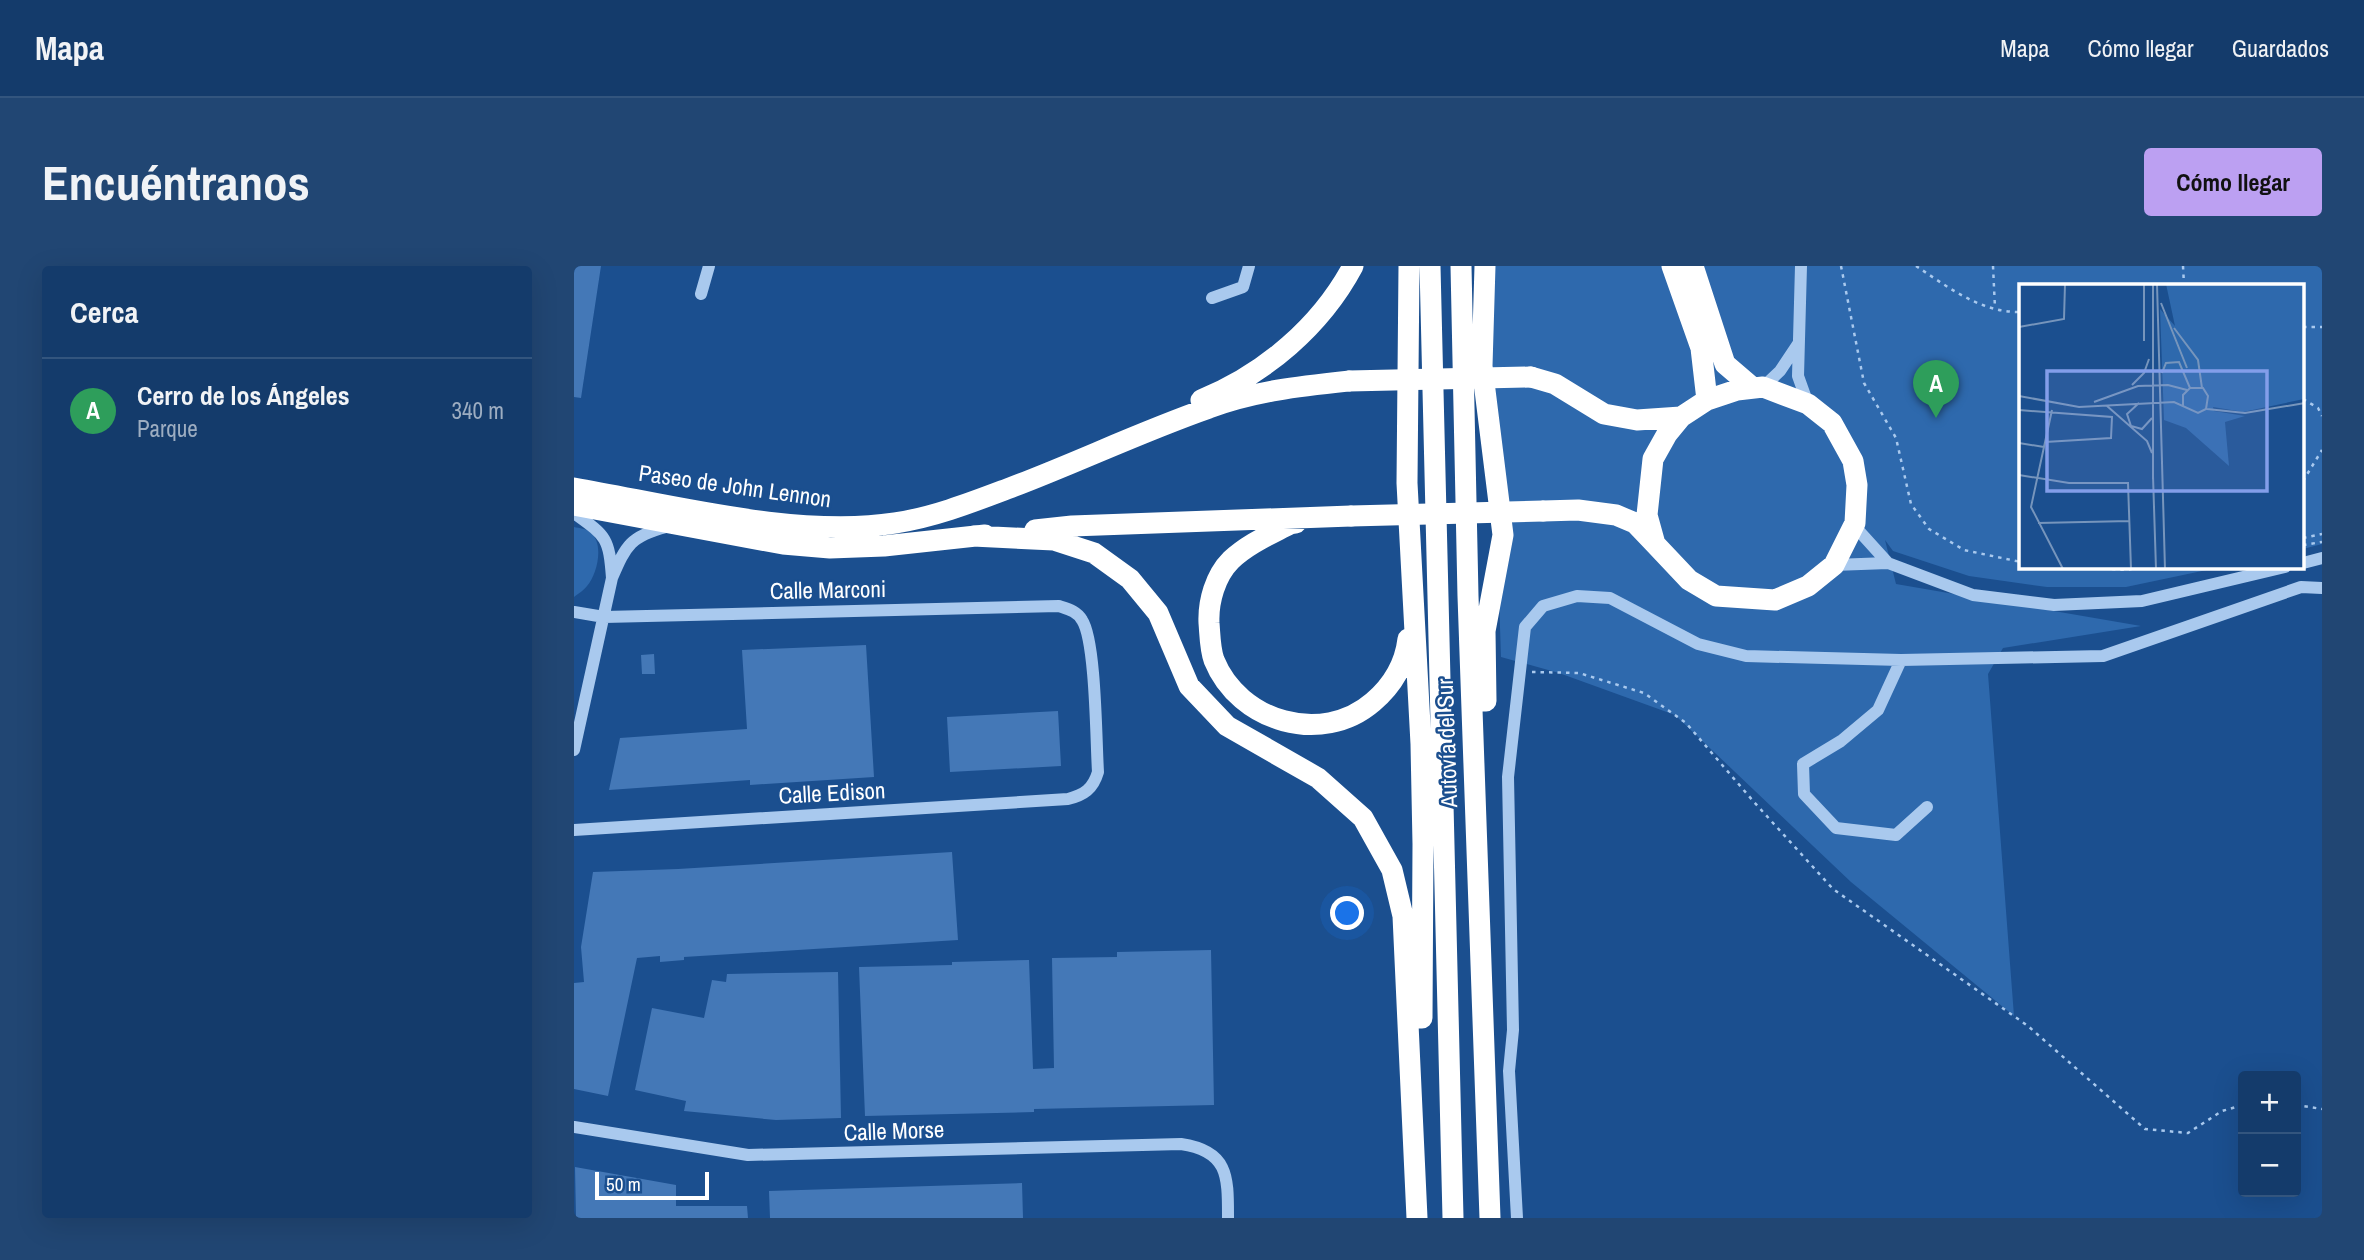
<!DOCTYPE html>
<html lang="es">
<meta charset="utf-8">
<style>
:root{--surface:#143b6b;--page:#214673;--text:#f1f3f6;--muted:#9dadc1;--line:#33557e;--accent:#bca0f2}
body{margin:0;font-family:"Archivo Narrow",sans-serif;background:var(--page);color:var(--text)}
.controls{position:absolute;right:21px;bottom:21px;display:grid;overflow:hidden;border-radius:7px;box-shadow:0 7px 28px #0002}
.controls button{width:63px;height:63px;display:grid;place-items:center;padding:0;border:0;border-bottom:2px solid var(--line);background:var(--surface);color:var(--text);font:35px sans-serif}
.scale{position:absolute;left:21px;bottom:18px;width:114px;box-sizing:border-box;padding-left:7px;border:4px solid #fff;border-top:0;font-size:19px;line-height:24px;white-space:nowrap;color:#fff;-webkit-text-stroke:5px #1b4f8f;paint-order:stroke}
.you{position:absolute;left:774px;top:648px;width:24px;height:24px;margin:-18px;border:5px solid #fff;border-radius:50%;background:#1a73e8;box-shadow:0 0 0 10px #1a73e833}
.badge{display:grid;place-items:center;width:46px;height:46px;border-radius:50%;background:var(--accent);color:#fff;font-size:23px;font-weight:700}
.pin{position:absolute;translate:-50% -58px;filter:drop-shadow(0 2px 4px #0008)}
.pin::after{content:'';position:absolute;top:37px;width:24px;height:21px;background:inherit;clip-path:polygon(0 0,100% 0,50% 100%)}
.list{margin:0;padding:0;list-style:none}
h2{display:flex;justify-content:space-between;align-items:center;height:91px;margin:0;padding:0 28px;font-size:30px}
h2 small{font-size:23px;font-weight:400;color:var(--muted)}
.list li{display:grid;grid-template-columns:46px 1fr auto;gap:21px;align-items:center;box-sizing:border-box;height:105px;padding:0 28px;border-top:2px solid var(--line)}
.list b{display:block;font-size:26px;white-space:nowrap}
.list p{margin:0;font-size:23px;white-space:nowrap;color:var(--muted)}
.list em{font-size:23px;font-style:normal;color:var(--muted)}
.map{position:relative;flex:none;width:1748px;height:952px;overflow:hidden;border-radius:7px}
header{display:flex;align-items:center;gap:42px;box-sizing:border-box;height:98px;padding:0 35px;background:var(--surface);border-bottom:2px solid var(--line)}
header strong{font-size:33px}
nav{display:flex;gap:38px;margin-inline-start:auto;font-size:24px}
.intro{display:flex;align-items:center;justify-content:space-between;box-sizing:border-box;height:168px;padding:0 42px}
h1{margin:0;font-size:49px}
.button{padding:18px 32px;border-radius:7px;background:var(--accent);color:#111;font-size:24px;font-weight:700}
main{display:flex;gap:42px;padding:0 42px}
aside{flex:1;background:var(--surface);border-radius:7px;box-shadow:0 7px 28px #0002}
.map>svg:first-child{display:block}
</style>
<header>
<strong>Mapa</strong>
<nav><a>Mapa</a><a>Cómo llegar</a><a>Guardados</a></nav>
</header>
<div class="intro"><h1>Encuéntranos</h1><a class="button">Cómo llegar</a></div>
<main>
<aside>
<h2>Cerca<small></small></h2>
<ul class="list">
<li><span class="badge" style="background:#2e9e5b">A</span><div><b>Cerro de los Ángeles</b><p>Parque</p></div><em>340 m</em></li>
</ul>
</aside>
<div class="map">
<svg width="1748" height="952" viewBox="0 0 1748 952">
<rect width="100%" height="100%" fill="#1b4f8f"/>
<path fill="#2e69ad" d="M914 0H1748V278L1729 283V19H1447V301H1647L1552 321H1473L1395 310 1319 285 1311 274 1322 318 1567 360 1429 382 1414 408 1440 750 1277 616 1101 449 985 407 927 391Z
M0 261C5 262 13 263 16 266 31 277 23 309 13 320 10 324 4 328 0 331Z"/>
<path fill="#4478b7" d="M0 0H27L7 132 0 131Z
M292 379 300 511 176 519V514L35 524 46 472 173 463 168 384Z
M80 388 81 408H68L67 389Z
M484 445 487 500 376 506 373 451Z
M378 586 384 674 110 691V694L86 696V690L63 692 34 830 0 823V717L10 716 7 681 19 606 104 603Z
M637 684 640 839 460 843V846L291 850 285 701 378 699V696L455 694 459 803 480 802 478 692 543 691V686Z
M264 706 267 852 202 854 110 845 112 835 61 824 78 742 130 752 138 714 152 716 153 708Z
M1 901 102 919V940H173L174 952H2Z
M448 917 449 952H196L195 925Z"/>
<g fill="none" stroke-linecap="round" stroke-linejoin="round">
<path stroke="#a9c9ee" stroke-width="2.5" stroke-dasharray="3.5 5" stroke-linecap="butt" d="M1267 0 1290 117 1322 172 1337 238 1355 263 1390 284 1447 296
M1342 0C1374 21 1407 47 1447 46
M1419 0 1421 42
M1609 0 1610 19
M1729 61H1748
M1729 133 1744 142 1748 150
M1729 215 1748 184
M1729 272 1748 268
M1729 279 1748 276
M1504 301 1552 304 1569 301
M958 406 1005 407 1070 427 1112 457 1180 536 1259 623 1454 760 1571 863 1614 867 1648 845 1669 839
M1722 839 1748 843"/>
<path stroke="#a9c9ee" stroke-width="12" d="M1227 0 1224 110 1234 138
M127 28 135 0
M638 32 669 21 675 0
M1189 121 1206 105 1224 78
M0 247C32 270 35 271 38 312 52 279 57 270 92 261
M1281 257 1285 265 1314 297
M1729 297 1748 292
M1260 299 1314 297 1399 329 1480 339 1568 335 1711 301
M0 346 30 351 485 340C494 343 503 345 508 354 522 375 522 476 524 506 519 523 510 529 494 533L0 564
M1327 394 1304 444 1267 475 1229 498 1230 528 1262 562 1322 569 1353 541
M0 484 38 312
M0 861 174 889 607 878C655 885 654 911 654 952
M943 952 935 805 939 764 934 511 951 361 969 340 1003 330 1036 332 1124 378 1172 390 1327 394 1529 390 1727 321 1748 322"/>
<path stroke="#fff" stroke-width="21" d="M835 0 833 217 847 478 849 578 848 752
M856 0 879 952
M887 0 894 330 916 952
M911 0 908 100 929 269 911 365 912 435
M1098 0 1127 82 1133 134
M1119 0 1151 98 1179 122
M957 111 981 118 1030 148 1063 154 1107 151
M627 134C691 108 747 60 779 0
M0 222C98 239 223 272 321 257 360 251 396 237 433 223 500 198 566 166 635 142 680 125 728 120 775 115
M0 239 209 278 256 282 310 280 411 269
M969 245 1004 244 1042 249 1061 257 1081 278 1115 314 1142 330 1201 334 1234 320 1260 299 1281 257 1283 219 1279 195 1258 157 1234 138 1189 121 1163 124 1133 134 1107 151 1093 168 1079 193 1073 249 1081 278
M722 257 716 258C695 269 674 278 657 294 641 310 634 336 635 357 636 369 636 383 640 394 665 456 748 480 799 436 819 419 831 398 834 373
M461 264 498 260 777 250
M399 270 480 274 520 287 556 313 584 347 615 420 653 460 744 512 789 552 818 604 829 650 843 952"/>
<path stroke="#fff" stroke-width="21" d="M775 115 957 111
M777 250 969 245"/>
</g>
<g text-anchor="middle" stroke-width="5" stroke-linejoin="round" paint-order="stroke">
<g font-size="23" fill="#fff" stroke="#1b4f8f">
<text transform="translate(161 220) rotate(8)" y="8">Paseo de John Lennon</text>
<text transform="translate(254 324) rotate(-1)" y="8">Calle Marconi</text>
<text transform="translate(873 477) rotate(-92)" y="8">Autovía del Sur</text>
<text transform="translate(258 527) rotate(-3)" y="8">Calle Edison</text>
<text transform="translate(320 865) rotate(-2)" y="8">Calle Morse</text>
</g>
</g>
<g transform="translate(1445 18)">
<rect width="285" height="285" fill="#1b4f8f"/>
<path d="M147 0H285V115L224 128 194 123 195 127 226 132 206 138 210 182 167 144 145 136 141 25 156 42Z" fill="#2e69ad"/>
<path fill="none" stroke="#7695bc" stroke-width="2" d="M134 0V195M138 0 146 285M142 19 168 84M0 43 45 35 46 0M155 44 179 76 183 104M125 57V0M143 89 147 79 160 78 171 104M113 101 125 89 130 75M0 112 60 123 155 118 179 129 187 125 189 112 184 104H171L164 111V122M75 118 119 102 149 101 168 106M120 119 108 130 112 142 123 145 133 134M88 122 128 157 133 169M188 125 226 129 286 119M0 126 93 133 92 154 26 158M33 126 12 223 44 285M0 159 25 163M0 191 50 199H109L112 285M134 192 137 285M19 239 111 237"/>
<path fill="#839eea" fill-opacity="0.15" stroke="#839eea" stroke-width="3.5" d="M28 87H248V207H28Z"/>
<rect width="285" height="285" fill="none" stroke="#fff" stroke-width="3.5"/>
</g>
</svg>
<div class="controls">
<button>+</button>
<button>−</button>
</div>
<div class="scale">50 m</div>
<div class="you"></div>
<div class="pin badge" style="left:1362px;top:152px;background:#2e9e5b">A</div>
</div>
</main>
